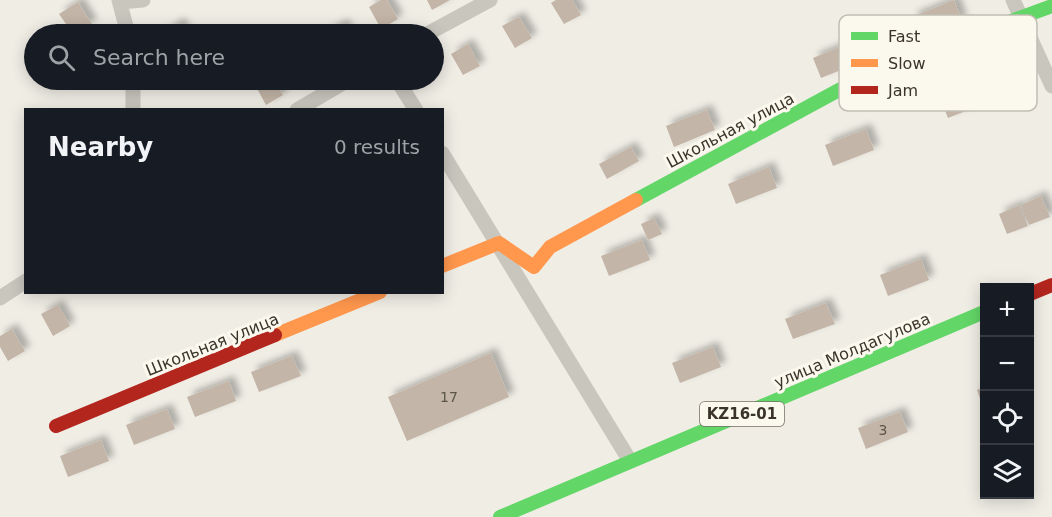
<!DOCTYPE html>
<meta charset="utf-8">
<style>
:root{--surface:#171b24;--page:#20242c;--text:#f1f3f6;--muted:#9ea1a6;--line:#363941}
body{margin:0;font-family:"DejaVu Sans",sans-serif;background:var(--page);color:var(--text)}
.controls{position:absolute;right:18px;bottom:18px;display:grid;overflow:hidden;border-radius:0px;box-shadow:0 3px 15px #0003}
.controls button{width:54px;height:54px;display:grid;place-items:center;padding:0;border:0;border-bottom:2px solid var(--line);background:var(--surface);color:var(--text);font:30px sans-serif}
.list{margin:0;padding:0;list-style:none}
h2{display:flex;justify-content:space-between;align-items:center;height:78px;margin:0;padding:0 24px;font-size:26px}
h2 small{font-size:20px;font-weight:400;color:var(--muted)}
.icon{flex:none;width:33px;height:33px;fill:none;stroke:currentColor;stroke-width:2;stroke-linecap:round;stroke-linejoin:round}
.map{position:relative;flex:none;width:1052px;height:517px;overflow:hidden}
.search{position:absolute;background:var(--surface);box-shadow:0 3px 15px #0003;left:24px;top:24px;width:420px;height:66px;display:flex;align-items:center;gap:15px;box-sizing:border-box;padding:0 21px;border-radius:33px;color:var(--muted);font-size:22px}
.panel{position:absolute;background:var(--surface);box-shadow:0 3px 15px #0003;left:24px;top:108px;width:420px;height:186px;border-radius:0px}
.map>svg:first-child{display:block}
</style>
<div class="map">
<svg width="1052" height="517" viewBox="0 0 1052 517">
<defs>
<filter id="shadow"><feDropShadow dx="5.5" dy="-5.5" stdDeviation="3" flood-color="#0004"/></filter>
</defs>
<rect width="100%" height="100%" fill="#f0ede5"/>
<path fill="#c3b5a7" filter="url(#shadow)" d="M381 0H387L398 19 381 29 369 7Z
M427 0H450L432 10Z
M556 0H572L581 15 564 24 551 3Z
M954 0 962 21 920 37 912 17Z
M78 2 92 24 73 34 59 14Z
M519 17 532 38 515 48 502 26Z
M179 23 187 34H162Z
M343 24 349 34H324Z
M468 44 480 66 463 75 451 54Z
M847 44 856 64 821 78 813 58Z
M261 80H274L283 95 266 105 254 83Z
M981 82 989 102 948 118 940 98Z
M707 110 715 130 674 147 666 126Z
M866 129 874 150 833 166 825 145Z
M631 147 639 161 607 179 599 164Z
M769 167 777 188 736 204 728 184Z
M1041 196 1050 217 1029 225 1021 205Z
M1019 205 1028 226 1007 234 999 214Z
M654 218 662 234 648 240 641 224Z
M642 240 650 260 609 276 601 256Z
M921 259 929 280 888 296 880 275Z
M826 303 835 324 793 339 785 319Z
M58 305 70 326 53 336 41 314Z
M12 329 25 351 8 361 0 347V336Z
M713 347 721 367 680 383 672 363Z
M491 353 509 397 407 441 388 397Z
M292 356 301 376 259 392 251 372Z
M229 381 236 401 195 417 187 397Z
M984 387V410L977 390Z
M167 409 175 429 134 445 126 425Z
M900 412 908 432 866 449 858 428Z
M101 440 109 461 68 477 60 456Z"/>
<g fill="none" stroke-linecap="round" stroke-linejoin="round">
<path stroke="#c9c6be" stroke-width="15" d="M119 0 128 34
M1013 0 1052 86
M120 2 143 0
M427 34 490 0
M133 80V110
M397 80 416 110
M297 110 348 80
M442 153 630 461
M0 298 26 281"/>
<path stroke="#63d668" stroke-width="14" d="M636 200 874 71 1052 6
M500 517 984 312"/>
<path stroke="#ff974d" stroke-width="14" d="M442 266 499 243 534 267 550 247 636 200
M275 335 380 292"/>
<path stroke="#b3261e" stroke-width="14" d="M1030 294 1052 285
M56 426 275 335"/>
</g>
<g text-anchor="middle" stroke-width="6" stroke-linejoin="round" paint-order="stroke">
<g font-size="14" fill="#5d544a">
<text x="449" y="402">17</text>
<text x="883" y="435">3</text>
</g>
<rect fill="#fbf8ee" stroke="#756f66" stroke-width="1.5" x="700" y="402" width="84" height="24" rx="4.5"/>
<g font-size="15" font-weight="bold" fill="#3b342b">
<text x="742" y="419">KZ16-01</text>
</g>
<g font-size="16" fill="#3b342b" stroke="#fbf8ee">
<text transform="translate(730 130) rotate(-28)" y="6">Школьная улица</text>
<text transform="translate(212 344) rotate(-22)" y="6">Школьная улица</text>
<text transform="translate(852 350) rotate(-23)" y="6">улица Молдагулова</text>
</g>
</g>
<rect x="839" y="15" width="198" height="96" rx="9" fill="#fbf8ee" stroke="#c1bdb4" stroke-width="1.5"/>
<rect x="851" y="32" width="27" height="8" fill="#63d668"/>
<rect x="851" y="59" width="27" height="8" fill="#ff974d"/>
<rect x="851" y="86" width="27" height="8" fill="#b3261e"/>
<g font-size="16" fill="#3b342b">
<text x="888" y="42">Fast</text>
<text x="888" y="69">Slow</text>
<text x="888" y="96">Jam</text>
</g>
</svg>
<div class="controls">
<button>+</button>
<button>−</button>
<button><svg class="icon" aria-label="locate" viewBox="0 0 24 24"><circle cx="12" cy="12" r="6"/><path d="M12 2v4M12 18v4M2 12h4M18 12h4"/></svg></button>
<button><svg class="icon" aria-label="layers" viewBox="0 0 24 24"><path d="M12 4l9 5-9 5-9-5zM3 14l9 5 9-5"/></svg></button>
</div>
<div class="search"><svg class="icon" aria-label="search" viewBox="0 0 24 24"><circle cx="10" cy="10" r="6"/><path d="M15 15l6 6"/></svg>Search here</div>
<section class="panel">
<h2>Nearby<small>0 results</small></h2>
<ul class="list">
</ul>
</section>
</div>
